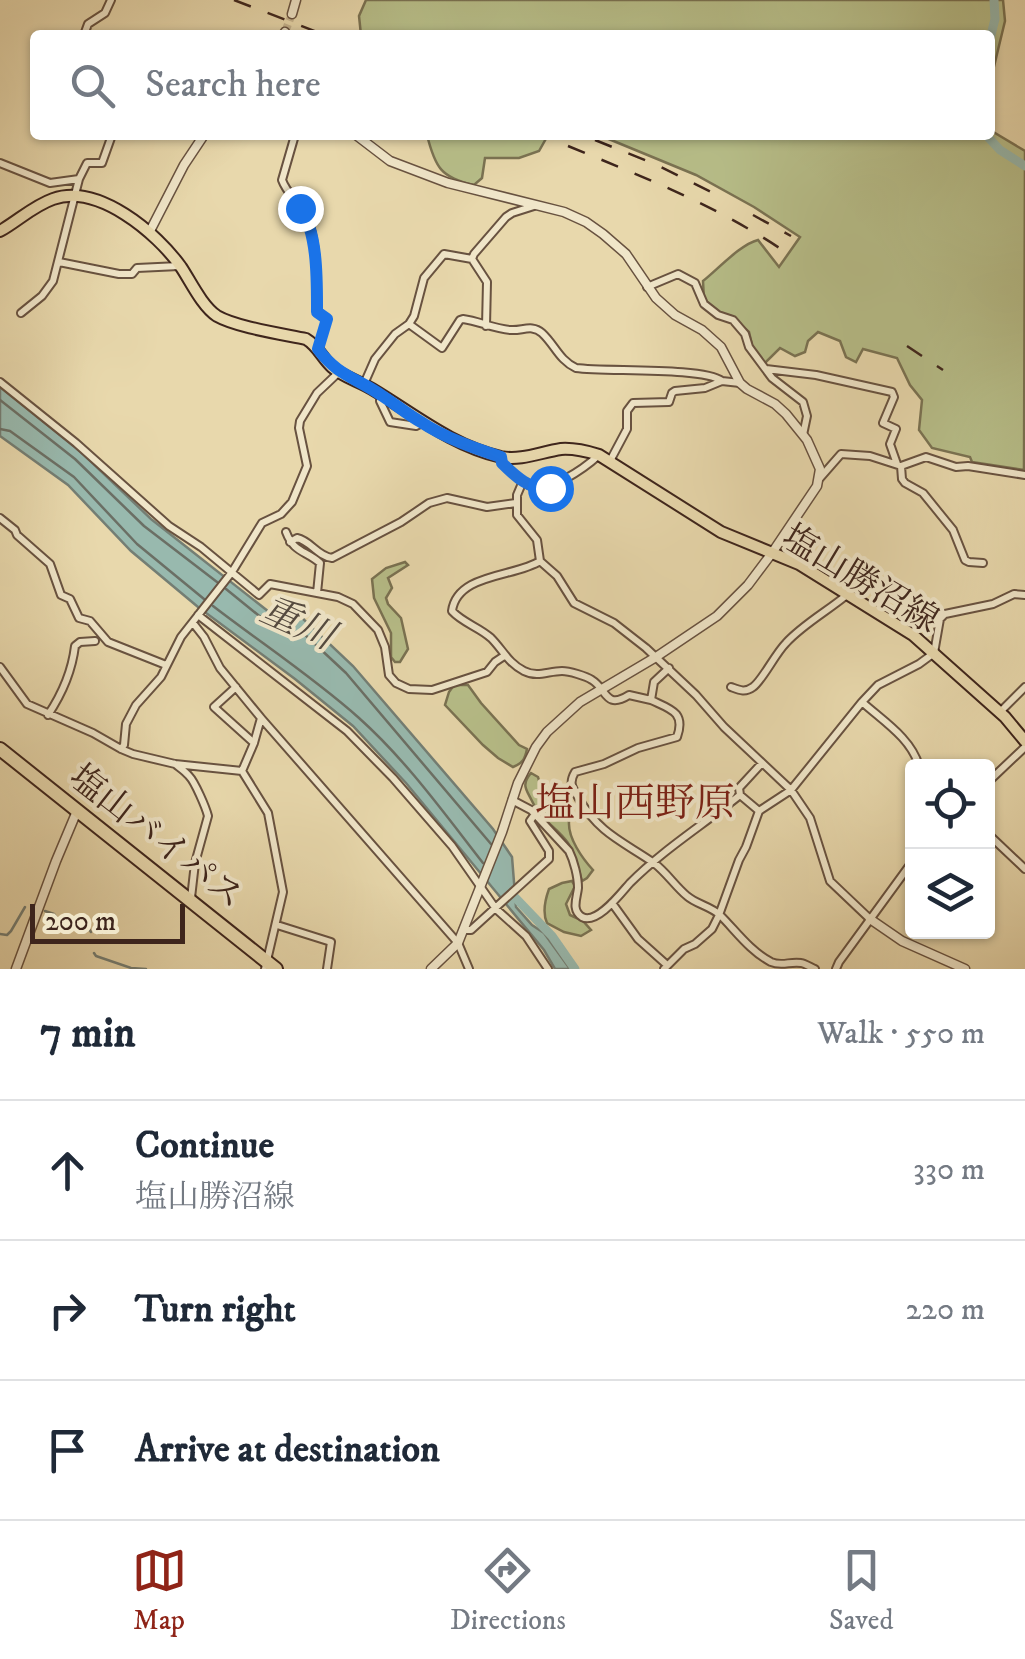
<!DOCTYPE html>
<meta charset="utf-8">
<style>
:root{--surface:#fff;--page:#f6f6f7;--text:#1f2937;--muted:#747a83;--line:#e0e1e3;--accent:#8f2418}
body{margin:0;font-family:"IM FELL DW Pica","Noto Serif JP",serif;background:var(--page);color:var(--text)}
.controls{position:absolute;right:30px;bottom:30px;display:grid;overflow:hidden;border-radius:10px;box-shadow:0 2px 8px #0004}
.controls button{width:90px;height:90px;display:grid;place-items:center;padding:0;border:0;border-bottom:2px solid var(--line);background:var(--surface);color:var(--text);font:50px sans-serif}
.scale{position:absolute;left:30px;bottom:25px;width:155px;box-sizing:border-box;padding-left:10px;border:5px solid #3e251c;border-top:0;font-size:28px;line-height:35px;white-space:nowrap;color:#3e251c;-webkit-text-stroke:8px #f0e6c9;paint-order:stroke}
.stop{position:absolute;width:30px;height:30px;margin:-22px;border:8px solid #1a73e8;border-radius:50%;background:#fff}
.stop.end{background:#1a73e8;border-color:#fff;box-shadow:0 2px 10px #0008}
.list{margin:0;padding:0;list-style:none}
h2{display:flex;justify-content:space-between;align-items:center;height:130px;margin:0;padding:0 40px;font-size:42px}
h2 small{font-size:32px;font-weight:400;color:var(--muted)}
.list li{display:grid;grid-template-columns:65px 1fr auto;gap:30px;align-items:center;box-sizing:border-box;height:140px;padding:0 40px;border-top:2px solid var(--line)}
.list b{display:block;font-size:38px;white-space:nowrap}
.list p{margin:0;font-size:32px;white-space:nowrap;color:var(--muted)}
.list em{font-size:32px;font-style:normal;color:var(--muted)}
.icon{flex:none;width:55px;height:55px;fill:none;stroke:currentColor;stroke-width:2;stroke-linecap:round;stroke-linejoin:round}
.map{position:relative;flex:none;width:1025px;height:969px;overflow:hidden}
.search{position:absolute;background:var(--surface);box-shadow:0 2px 8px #0004;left:30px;right:30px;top:30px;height:110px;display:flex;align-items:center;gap:25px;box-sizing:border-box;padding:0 35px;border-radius:10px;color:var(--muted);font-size:38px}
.sheet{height:550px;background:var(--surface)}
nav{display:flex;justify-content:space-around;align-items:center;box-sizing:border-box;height:140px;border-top:2px solid var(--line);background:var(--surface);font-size:28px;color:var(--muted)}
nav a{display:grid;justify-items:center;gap:5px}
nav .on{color:var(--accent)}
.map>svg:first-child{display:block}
</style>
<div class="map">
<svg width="1025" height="969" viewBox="0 0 1025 969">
<rect width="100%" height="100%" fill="#e8d8ac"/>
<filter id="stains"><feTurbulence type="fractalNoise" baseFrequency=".002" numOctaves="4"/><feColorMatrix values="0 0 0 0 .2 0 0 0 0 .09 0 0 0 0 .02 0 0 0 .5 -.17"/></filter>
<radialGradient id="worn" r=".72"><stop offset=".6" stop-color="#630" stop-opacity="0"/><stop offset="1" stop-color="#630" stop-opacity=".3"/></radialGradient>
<path fill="#b7be89" stroke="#7a7252" stroke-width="2.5" d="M366 0H1003L1005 21 990 83V35H361L359 16Z
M990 130 1025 151 1024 470 972 462 970 457 932 448 919 430 922 400 910 385 897 358 863 349 856 362 846 357 840 341 818 332 808 341 805 352 795 356 780 348 765 363 753 349 749 332 731 316 719 313 704 300 703 281C718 269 741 244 758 240L779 267 800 237 754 207 696 175 599 135H990Z
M427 135H548L539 151 519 158H485L482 178 474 185C441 178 435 167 427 135Z
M405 562 408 565 388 578 392 588 386 598 388 604 401 618 408 649 400 662H395L391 657V633L374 598 372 579 386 568Z
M454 685H468L481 703 519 745 527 749C525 759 523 763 513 767L498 758 483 745 445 705 449 692Z
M531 773 538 777 540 784 569 822C568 838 582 858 593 870L587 878 582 881C578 868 576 854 568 843 557 827 540 820 532 801 526 789 521 785 531 773Z
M572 881 575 886 566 904 570 915 583 921 591 930 581 936 564 932 547 923C542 912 545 900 549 889L562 883Z"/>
<path fill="#98b9ae" stroke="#747e74" stroke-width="2.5" d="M0 387 81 452 151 519 283 623 288 625 298 614 353 666 493 829 512 857 516 907 532 925 544 933 570 969H555L544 950 406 783 353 726 295 679 198 607 131 551 68 485 0 436Z"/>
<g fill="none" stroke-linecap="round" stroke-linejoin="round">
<path stroke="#6b6f65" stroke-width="2.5" d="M0 400 75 459 144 526 217 582
M0 429 10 431 74 477 137 544 204 599
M226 589 279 632 288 634 301 631 346 673 491 844
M213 606C261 643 313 677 359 718 406 760 444 813 483 863"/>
<path stroke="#747e74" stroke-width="2.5" d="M45 911 54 914 63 927 89 929 91 932
M0 934 7 935 11 931 25 907
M94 953 96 956 131 968 146 969"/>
<path stroke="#98b9ae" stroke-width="9" d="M990 39 995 19 994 0
M986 135 1000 150 1025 166
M507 889 552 936 575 969"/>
<path stroke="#c6b48f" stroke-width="8" stroke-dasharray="8 4" stroke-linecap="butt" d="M285 32 292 14"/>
<g stroke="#685240" stroke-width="10">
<path id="minor" d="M84 35 88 24 105 13 111 0
M295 135 282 180C287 194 298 201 305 214 318 237 317 285 317 312L327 319 318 349
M0 163 50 183 79 179 53 281 42 296 21 313
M79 179 87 163H102L112 135
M472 259 474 254 506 217 512 213 534 206
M59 262 119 274H132L137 268 179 266
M647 287 678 274 695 283 704 304 718 315 733 320 745 334 749 347 772 378 803 402 807 416 803 435
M409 324 442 348 460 320 463 319C479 321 494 329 511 330 522 331 532 324 542 333 555 345 559 360 576 368 606 372 703 367 722 381
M766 369 816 375 892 392 894 397 883 423 896 429 890 444 897 464
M0 382 76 443 169 526 201 547 259 595 270 584 338 597 353 604 378 630 385 647 389 675 396 683 409 689 432 690 487 672 495 662 504 656
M364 384 375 359 395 334 409 324 414 316 424 278 444 254 472 259 487 282 486 326
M381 394 380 401 390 422 416 426 422 423
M501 458 502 463C525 485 535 497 565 479 578 472 588 465 599 455
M610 461 627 429V411L633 403 669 402 672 393 675 391 705 388 722 381 740 383
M901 466 902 479 905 483 923 493 953 530 965 560 969 562 983 563
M820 478 841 454 870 456 901 466 926 457 956 467 968 466 1025 475
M523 481 517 495V515L537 540 540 561 557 576 574 603 614 623 646 648 696 695 724 727 791 790 810 818 830 881 870 919
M0 518 15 530 17 535 50 564 61 595 70 599 79 618 90 621 108 642 166 665
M286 532C294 553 305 550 320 563L317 593
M290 542 297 538C311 541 317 556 332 558L401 522 429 503 447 498 487 507 516 503
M540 561C516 577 457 573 452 611 463 623 479 627 491 638 503 650 508 663 524 671 538 678 548 671 562 671 569 671 586 676 592 680 607 689 605 710 629 695L651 700
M198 615 347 731 393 778 452 846 496 909 526 936 548 969
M193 623 204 637 220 668 261 718 458 943 469 969
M0 667 27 704 93 733 121 749 133 754 175 764 242 771
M669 668 654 682 651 700C670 709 686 712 677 737L638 748 604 764 575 772C568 784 573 788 579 799 600 834 622 841 654 863 667 873 675 886 687 896 696 904 710 906 720 915 736 931 750 951 771 962 782 967 790 961 801 963 804 963 812 968 815 969
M236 687 214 707 254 743
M731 687C739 690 745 693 753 687 762 681 775 654 786 643 802 625 829 610 848 594
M862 702C883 721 911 738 919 766
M1000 712 1025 687
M48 715C62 694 72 671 75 646L80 642 95 641
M121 749 124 745 126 724 136 705 161 677 181 637 232 572 262 523 281 514 292 502 307 466 299 428 300 421 317 393 338 373
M175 764C180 768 185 771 189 776 195 782 206 808 208 816L195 863 191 898
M242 771 268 813 283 892 265 969
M242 771 254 743 261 718
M988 782 1025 747
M512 800 531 810 569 851C574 861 578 877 578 888 577 898 571 910 582 917 597 925 621 893 630 883 664 849 703 825 740 795
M759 811 740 795 739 788 762 763
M988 834 1025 869
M612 903 638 939 667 965
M277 925 331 942 327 969
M463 930H471L549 859V851L530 821 535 814
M664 969 684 949 695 944 712 929 719 915 739 860 746 847 759 811 791 790 862 702 878 685 919 664 934 653 940 619 945 614 993 604 1014 594 1025 595
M836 969 839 962 912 862"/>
</g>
<g stroke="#685240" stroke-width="11">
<path id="tertiary" d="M292 14 296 0
M283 35 285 32
M356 135 390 161 448 183 564 212 586 222 603 234 626 254 656 298 675 315 702 330 721 347 740 383 747 389 775 404 786 414 807 440 820 469 817 486 772 553 748 585 717 616 656 657 580 702 547 732 536 747 518 783 502 832 458 943 431 969
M150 231 184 165 204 135
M870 919 902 941 965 969
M16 969 56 861 77 811"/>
</g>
<g stroke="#3e251c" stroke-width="14">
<path id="primary" d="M0 231C18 221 33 206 53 199 98 183 157 233 181 267 191 282 202 306 217 316 236 327 282 334 306 339 318 346 322 358 332 367 343 377 359 381 372 389 414 414 452 446 501 457 521 461 541 452 561 449 574 448 586 451 599 455L721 532 799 564 913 635 1005 717 1025 741"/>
</g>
<g stroke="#3e251c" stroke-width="16">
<path id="trunk" d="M0 749 276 969"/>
</g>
<use href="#minor" stroke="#f0e6c9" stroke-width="6"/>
<use href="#tertiary" stroke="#f0e6c9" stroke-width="8"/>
<use href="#primary" stroke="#e8d8ac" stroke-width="10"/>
<use href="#trunk" stroke="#e8d8ac" stroke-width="12"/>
<path stroke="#3e251c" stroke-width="2.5" stroke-dasharray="18 18" stroke-linecap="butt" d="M234 0 325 35
M595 140 657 165 713 193
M568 146C643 177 713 204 781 249
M753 215 791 236
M907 346 943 370"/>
</g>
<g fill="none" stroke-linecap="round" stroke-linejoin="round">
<path stroke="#1a73e8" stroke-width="12" d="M300 208C318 231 317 282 317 312L327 319 318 349C338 376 355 377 381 395 395 404 407 414 421 422 445 438 474 448 501 457L502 463C515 476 531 491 550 488"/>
</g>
<g text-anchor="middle" stroke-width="8" stroke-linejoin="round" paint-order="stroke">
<g font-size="35" fill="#3e251c" stroke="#f0e6c9">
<text transform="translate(861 578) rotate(31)" y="12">塩山勝沼線</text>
<text transform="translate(157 836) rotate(38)" y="12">塩山バイパス</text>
</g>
<g font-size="38" font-style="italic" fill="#544a40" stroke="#f0e6c9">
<text transform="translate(298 622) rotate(24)" y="13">重川</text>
</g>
<g font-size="40" fill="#7a1f14" stroke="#f0e6c9">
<text x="635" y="816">塩山西野原</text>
</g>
</g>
<rect width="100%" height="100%" filter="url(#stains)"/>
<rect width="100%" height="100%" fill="url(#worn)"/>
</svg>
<div class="controls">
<button><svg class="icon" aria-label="locate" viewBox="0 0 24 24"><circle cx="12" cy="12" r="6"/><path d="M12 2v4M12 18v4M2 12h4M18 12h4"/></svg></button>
<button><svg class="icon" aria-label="layers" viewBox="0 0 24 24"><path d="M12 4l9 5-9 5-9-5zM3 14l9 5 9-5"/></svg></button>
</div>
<div class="scale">200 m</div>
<div class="stop" style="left:550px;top:488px"></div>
<div class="stop end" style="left:300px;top:208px"></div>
<div class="search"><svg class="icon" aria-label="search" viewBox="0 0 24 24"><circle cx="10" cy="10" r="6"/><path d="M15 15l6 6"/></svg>Search here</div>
</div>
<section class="sheet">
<h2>7 min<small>Walk · 550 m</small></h2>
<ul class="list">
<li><svg class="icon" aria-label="ahead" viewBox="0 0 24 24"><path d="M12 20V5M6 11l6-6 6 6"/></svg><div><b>Continue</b><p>塩山勝沼線</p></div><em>330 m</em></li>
<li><svg class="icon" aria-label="right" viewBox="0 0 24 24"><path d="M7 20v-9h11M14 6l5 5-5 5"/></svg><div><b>Turn right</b></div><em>220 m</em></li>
<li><svg class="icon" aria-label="arrive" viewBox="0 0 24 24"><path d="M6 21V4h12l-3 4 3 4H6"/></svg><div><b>Arrive at destination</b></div></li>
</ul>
</section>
<nav>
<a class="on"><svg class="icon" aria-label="map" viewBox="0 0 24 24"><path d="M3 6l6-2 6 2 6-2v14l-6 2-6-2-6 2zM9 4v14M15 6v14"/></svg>Map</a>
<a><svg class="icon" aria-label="directions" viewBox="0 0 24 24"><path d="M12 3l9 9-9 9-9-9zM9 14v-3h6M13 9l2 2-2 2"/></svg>Directions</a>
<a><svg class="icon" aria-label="saved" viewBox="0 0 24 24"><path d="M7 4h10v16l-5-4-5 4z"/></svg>Saved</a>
</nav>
